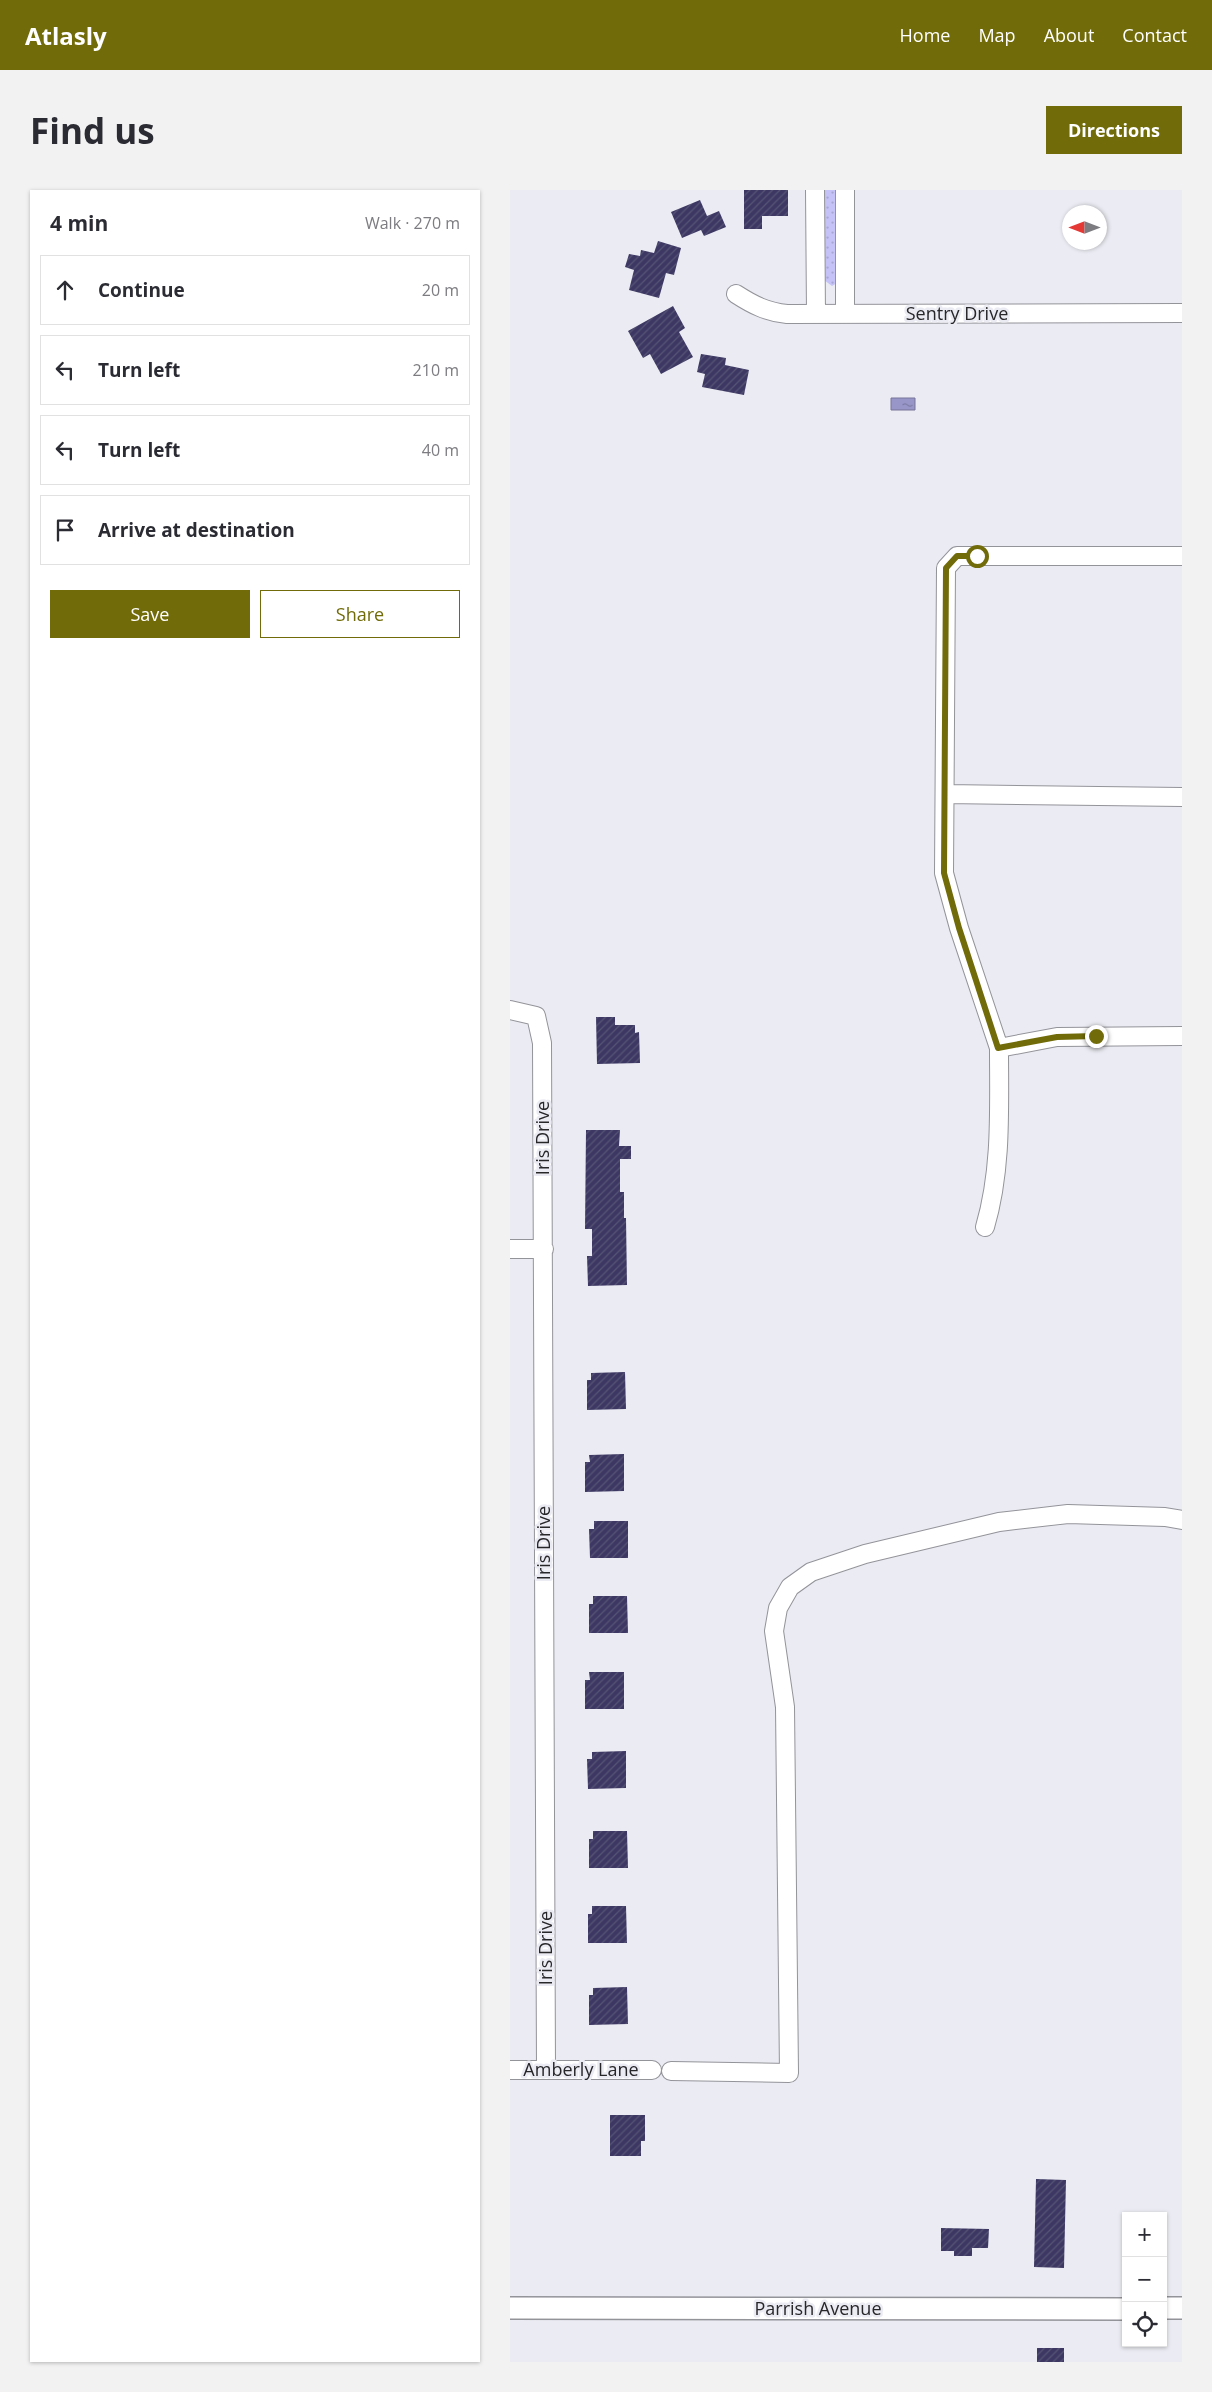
<!DOCTYPE html>
<meta charset="utf-8">
<style>
:root{--surface:#fff;--page:#f2f2f3;--text:#2b2b33;--muted:#7c7c81;--line:#e1e1e2;--accent:#716c09}
body{margin:0;font-family:"Open Sans",sans-serif;background:var(--page);color:var(--text)}
.controls{position:absolute;right:15px;bottom:15px;display:grid;overflow:hidden;border-radius:0px;box-shadow:0 1px 4px #0004}
.controls button{width:45px;height:45px;display:grid;place-items:center;padding:0;border:0;border-bottom:1px solid var(--line);background:var(--surface);color:var(--text);font:25px sans-serif}
.compass{position:absolute;left:552px;top:15px;width:45px;height:45px;border-radius:50%;background:var(--surface);box-shadow:0 1px 4px #0004;rotate:270deg}
.stop{position:absolute;width:15px;height:15px;margin:-11px;border:4px solid #716c09;border-radius:50%;background:#fff}
.stop.end{background:#716c09;border-color:#fff;box-shadow:0 1px 5px #0008}
.list{margin:0;padding:0;list-style:none}
h2{display:flex;justify-content:space-between;align-items:center;height:65px;margin:0;padding:0 20px;font-size:21px}
h2 small{font-size:16px;font-weight:400;color:var(--muted)}
.list li{display:grid;grid-template-columns:32px 1fr auto;gap:15px;align-items:center;box-sizing:border-box;height:70px;margin:0 10px 10px;padding:0 10px;border:1px solid var(--line);border-radius:0px}
.list b{display:block;font-size:19px;white-space:nowrap}
.list em{font-size:16px;font-style:normal;color:var(--muted)}
.actions{display:flex;gap:10px;padding:15px 20px}
.actions a{flex:1;padding:11px 0;border:1px solid var(--accent);border-radius:0px;text-align:center;font-size:18px;color:var(--accent)}
.actions .main{background:var(--accent);color:#fff}
.icon{flex:none;width:28px;height:28px;fill:none;stroke:currentColor;stroke-width:2;stroke-linecap:round;stroke-linejoin:round}
.map{position:relative;flex:none;width:672px;height:2172px;overflow:hidden;border-radius:0px}
header{display:flex;align-items:center;gap:30px;box-sizing:border-box;height:70px;padding:0 25px;background:var(--accent);color:#fff}
header strong{font-size:24px}
nav{display:flex;gap:28px;margin-inline-start:auto;font-size:18px}
.intro{display:flex;align-items:center;justify-content:space-between;box-sizing:border-box;height:120px;padding:0 30px}
h1{margin:0;font-size:35px}
.button{padding:12px 22px;border-radius:0px;background:var(--accent);color:#fff;font-size:18px;font-weight:700}
main{display:flex;gap:30px;padding:0 30px}
aside{flex:1;background:var(--surface);border-radius:0px;box-shadow:0 1px 4px #0004}
.map>svg:first-child{display:block}
</style>
<header>
<strong>Atlasly</strong>
<nav><a>Home</a><a>Map</a><a>About</a><a>Contact</a></nav>
</header>
<div class="intro"><h1>Find us</h1><a class="button">Directions</a></div>
<main>
<aside>
<h2>4 min<small>Walk · 270 m</small></h2>
<ul class="list">
<li><svg class="icon" aria-label="ahead" viewBox="0 0 24 24"><path d="M12 20V5M6 11l6-6 6 6"/></svg><div><b>Continue</b></div><em>20 m</em></li>
<li><svg class="icon" aria-label="left" viewBox="0 0 24 24"><path d="M17 20v-9H6M10 6l-5 5 5 5"/></svg><div><b>Turn left</b></div><em>210 m</em></li>
<li><svg class="icon" aria-label="left" viewBox="0 0 24 24"><path d="M17 20v-9H6M10 6l-5 5 5 5"/></svg><div><b>Turn left</b></div><em>40 m</em></li>
<li><svg class="icon" aria-label="arrive" viewBox="0 0 24 24"><path d="M6 21V4h12l-3 4 3 4H6"/></svg><div><b>Arrive at destination</b></div></li>
</ul>
<div class="actions"><a class="main">Save</a><a>Share</a></div>
</aside>
<div class="map">
<svg width="672" height="2172" viewBox="0 0 672 2172">
<defs>
<pattern id="grass-dots" width="8" height="8" patternUnits="userSpaceOnUse" patternTransform="scale(1.25)"><rect width="8" height="8" fill="#c4c2f6"/><path d="M2 2h.1M6 6h.1" fill="none" stroke="#a8a7d3" stroke-width="1.8" stroke-linecap="round"/></pattern>
<pattern id="water-ripples" width="26" height="14" patternUnits="userSpaceOnUse" patternTransform="scale(1.25)"><rect width="26" height="14" fill="#9896c8"/><path d="M2 4q2-2 4 0t4 0M15 11q2-2 4 0t4 0" fill="none" stroke="#7c7aa3"/></pattern>
<pattern id="building-hatch" width="6" height="6" patternUnits="userSpaceOnUse" patternTransform="scale(1.25)"><rect width="6" height="6" fill="#3c3863"/><path d="M-1 1l2-2M0 6l6-6M5 7l2-2" fill="none" stroke="#565375"/></pattern>
</defs>
<rect width="100%" height="100%" fill="#ebebf3"/>
<path fill="url(#grass-dots)" d="M313 0H329L327 93 322 96 314 90Z"/>
<path fill="url(#water-ripples)" stroke="#767599" d="M381 208H405V220H381Z"/>
<path fill="url(#building-hatch)" d="M234 0H278V26H252V39H234Z
M190 10 197 26 209 21 216 37 194 46 191 40 172 48 161 22Z
M148 51 171 58 164 85 156 83 149 108 119 100 124 80 115 77 119 64 130 66 131 60 144 63Z
M163 116 175 138 169 142 183 167 151 184 140 164 133 168 118 141Z
M191 164 216 168 215 175 239 180 234 205 192 197 195 184 187 182Z
M86 827H105V835H125V843L129 842 130 873 87 874Z
M76 940H110L109 956H121V969H110V1002H114V1028H116L117 1095 78 1096 77 1066H82V1039H75Z
M115 1182 116 1219 77 1220V1190H81V1183Z
M114 1264V1301L75 1302V1272H80L79 1265Z
M84 1331H118V1368H80L79 1339H84Z
M83 1406H117L118 1443H79V1414H83Z
M79 1482H114V1519H75V1490H80Z
M116 1561V1598L78 1599 77 1569H82V1562Z
M83 1641H117L118 1678H79V1649H83Z
M82 1716H116L117 1753H78V1724H82Z
M117 1797 118 1834 79 1835V1805H83V1798Z
M100 1925H135V1951H131V1966H100Z
M526 1989 556 1990 554 2078 524 2077Z
M431 2038 479 2039 478 2058H462V2066H444V2061H431Z
M527 2158H554V2172H527Z"/>
<g fill="none" stroke-linecap="round" stroke-linejoin="round">
<g stroke="#93939a" stroke-width="20">
<path id="minor" d="M305 0 306 124
M335 0V124
M226 104C243 115 257 122 277 124L672 123
M672 366H447L436 378 434 683 449 738 489 858 547 847 672 846
M435 604 672 607
M0 820 26 826 32 853 36 1880
M475 1037C492 979 489 919 489 858
M0 1059H34
M0 1880H142
M161 1881 279 1883 275 1517 264 1441 268 1418 280 1397 301 1382 355 1364 489 1332 558 1324 655 1327 672 1330"/>
</g>
<g stroke="#93939a" stroke-width="24">
<path id="tertiary" d="M0 2118 616 2119
M653 2118H672"/>
</g>
<use href="#minor" stroke="#fff" stroke-width="18"/>
<use href="#tertiary" stroke="#fff" stroke-width="21"/>
</g>
<g fill="none" stroke-linecap="round" stroke-linejoin="round">
<path stroke="#716c09" stroke-width="6" d="M467 366H447L436 378 434 683 449 738 488 858 547 847 586 846"/>
</g>
<g text-anchor="middle" stroke-width="5" stroke-linejoin="round" paint-order="stroke">
<g font-size="18" fill="#27272a" stroke="#ebebf3">
<text x="447" y="130">Sentry Drive</text>
<text transform="translate(33 948) rotate(-90)" y="6">Iris Drive</text>
<text transform="translate(34 1353) rotate(-90)" y="6">Iris Drive</text>
<text transform="translate(36 1758) rotate(-90)" y="6">Iris Drive</text>
<text x="71" y="1886">Amberly Lane</text>
<text x="308" y="2125">Parrish Avenue</text>
</g>
</g>
</svg>
<div class="controls">
<button>+</button>
<button>−</button>
<button><svg class="icon" aria-label="locate" viewBox="0 0 24 24"><circle cx="12" cy="12" r="6"/><path d="M12 2v4M12 18v4M2 12h4M18 12h4"/></svg></button>
</div>
<svg class="compass" viewBox="-18 -18 36 36"><path d="M0-13l5 13h-10z" fill="#e53935"/><path d="M0 13l5-13h-10z" fill="#7c7c81"/></svg>
<div class="stop" style="left:467px;top:366px"></div>
<div class="stop end" style="left:586px;top:846px"></div>
</div>
</main>
